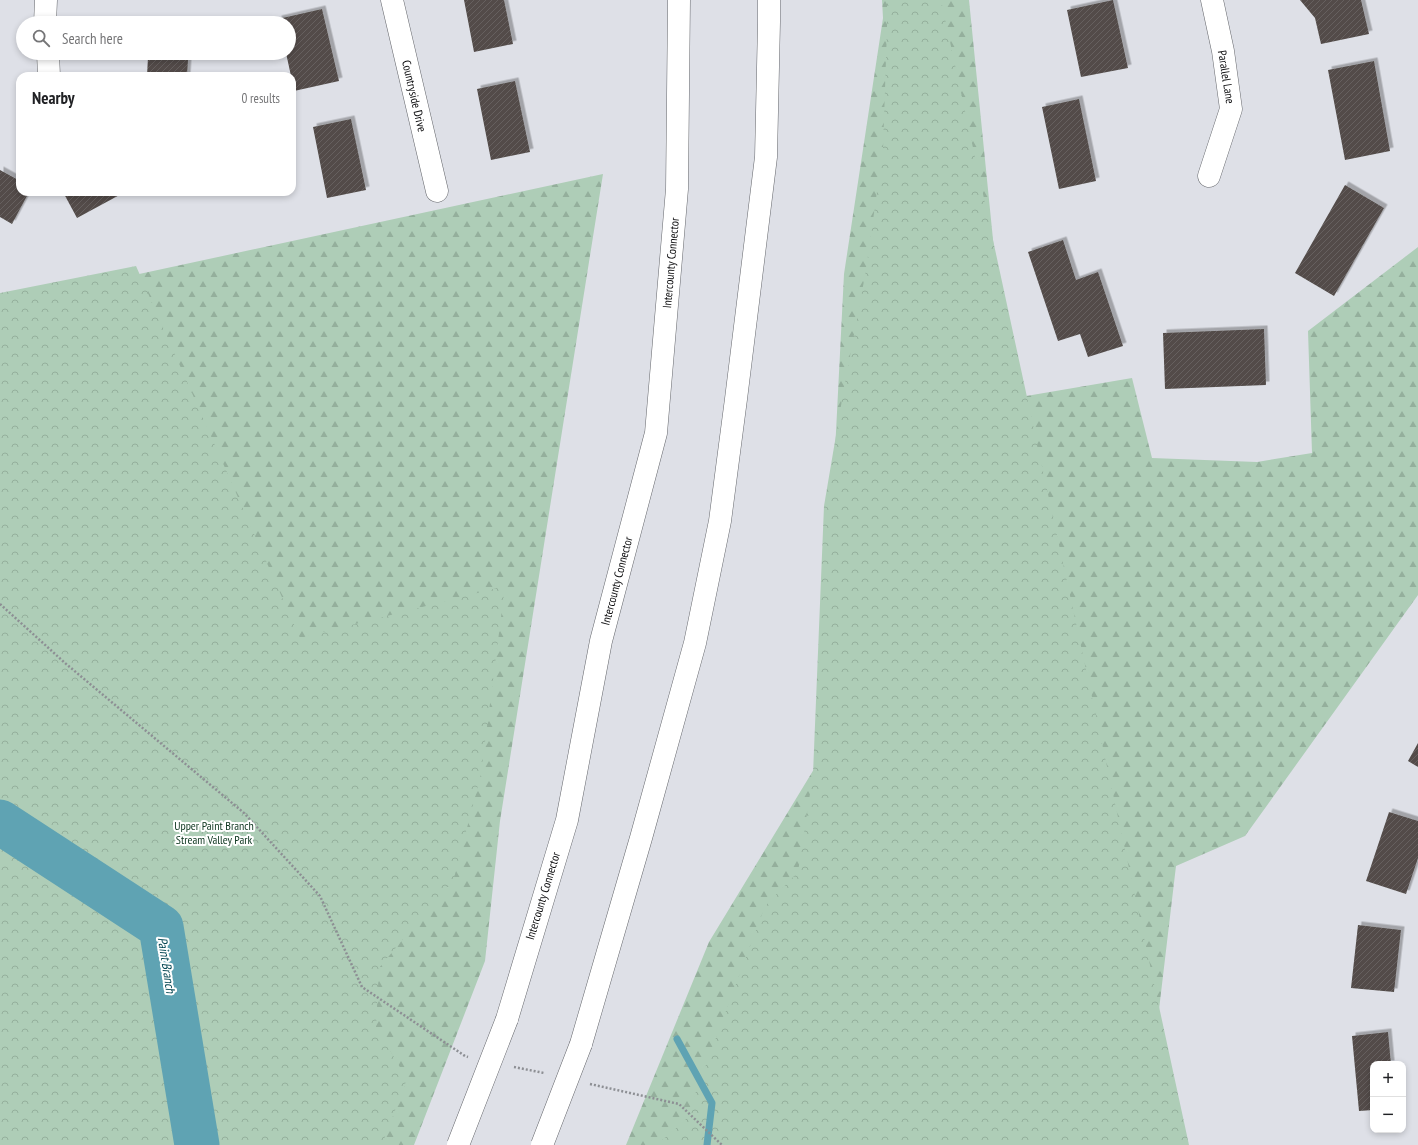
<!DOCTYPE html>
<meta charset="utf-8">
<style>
:root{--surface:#fff;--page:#f2f2f2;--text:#202124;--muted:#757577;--line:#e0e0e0}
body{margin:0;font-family:"PT Sans Narrow",sans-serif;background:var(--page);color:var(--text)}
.controls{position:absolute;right:12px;bottom:12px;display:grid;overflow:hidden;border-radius:8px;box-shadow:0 2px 6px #0003}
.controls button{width:36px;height:36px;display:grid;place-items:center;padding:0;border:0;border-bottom:1px solid var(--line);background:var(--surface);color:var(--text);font:20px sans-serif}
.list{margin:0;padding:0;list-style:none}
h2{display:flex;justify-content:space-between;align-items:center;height:52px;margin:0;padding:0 16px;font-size:17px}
h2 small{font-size:13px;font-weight:400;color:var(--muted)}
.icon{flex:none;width:22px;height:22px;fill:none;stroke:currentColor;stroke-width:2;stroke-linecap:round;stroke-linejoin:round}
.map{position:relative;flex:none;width:1418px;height:1145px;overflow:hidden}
.search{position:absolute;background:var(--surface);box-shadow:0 2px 6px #0003;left:16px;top:16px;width:280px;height:44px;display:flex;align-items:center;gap:10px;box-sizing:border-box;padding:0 14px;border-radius:22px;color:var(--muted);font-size:15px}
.panel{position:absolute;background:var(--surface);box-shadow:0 2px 6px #0003;left:16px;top:72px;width:280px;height:124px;border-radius:12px}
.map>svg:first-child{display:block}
</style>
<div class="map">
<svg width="1418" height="1145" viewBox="0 0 1418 1145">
<defs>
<pattern id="forest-firs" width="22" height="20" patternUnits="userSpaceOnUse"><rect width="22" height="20" fill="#aecdb7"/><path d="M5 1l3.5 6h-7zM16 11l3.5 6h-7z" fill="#94af9c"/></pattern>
<pattern id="park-crowns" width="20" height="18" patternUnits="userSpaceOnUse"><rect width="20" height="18" fill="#aecdb7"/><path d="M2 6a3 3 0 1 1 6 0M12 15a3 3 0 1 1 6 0" fill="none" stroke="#94af9c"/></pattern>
<pattern id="building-hatch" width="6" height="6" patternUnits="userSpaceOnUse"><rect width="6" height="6" fill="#524c49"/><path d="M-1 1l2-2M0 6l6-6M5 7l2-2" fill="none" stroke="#66615f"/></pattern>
<filter id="shadow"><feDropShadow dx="3.5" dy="-3.5" stdDeviation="0" flood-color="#0004"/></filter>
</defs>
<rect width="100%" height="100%" fill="#dee0e7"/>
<path fill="url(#forest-firs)" d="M882 0H969L1009 399 1132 378 1152 458 1257 462 1312 453 1308 331 1418 247V595L1245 836 1176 866 1143 1145H626L709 942 862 690 829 570 844 274 883 18Z
M603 174 500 821 485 961 414 1145H30L0 304Z"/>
<path fill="url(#park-crowns)" d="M887 0H941L1189 1145H656L685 1121 765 906 798 872 813 774 824 506 844 388 866 270 883 149 887 28Z
M136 266 300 638 505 586 481 774 454 878 379 968 376 1027 407 1079 382 1145H0V293Z"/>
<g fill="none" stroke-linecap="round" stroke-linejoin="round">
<path stroke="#5fa3b3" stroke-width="7" d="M677 1039 712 1103 707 1145"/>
<path stroke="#5fa3b3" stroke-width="45" d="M0 822 161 927 197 1145"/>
</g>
<path fill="url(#building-hatch)" filter="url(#shadow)" d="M464 0H504L513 44 474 52Z
M1113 0 1128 68 1081 77 1067 10Z
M1300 0H1361L1369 34 1321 44 1315 18Z
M322 9 339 81 294 91 292 76H291L286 53H289V23H279L278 19Z
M148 57 188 60 187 76H147Z
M1374 61 1390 151 1345 160 1328 70Z
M515 81 530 152 491 160 477 89Z
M1079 99 1096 181 1059 189 1042 107Z
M351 119 366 190 327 198 313 127Z
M0 170 20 181V192H29L12 224 0 217Z
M1345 185 1384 208 1334 296 1295 273Z
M63 192H125L77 218Z
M1063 240 1076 280 1098 272 1123 346 1088 357 1080 334 1058 341 1028 252Z
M1264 329 1266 385 1165 389 1163 333Z
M1418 743V767L1408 761Z
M1389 812 1418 821V858L1406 894 1366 881Z
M1358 925 1401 930 1394 992 1351 988Z
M1388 1032 1391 1064H1373V1110L1359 1111 1352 1036Z"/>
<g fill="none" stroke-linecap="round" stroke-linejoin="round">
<g stroke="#65676c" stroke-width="23">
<path id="minor" d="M392 0 437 191
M45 23 46 0
M48 53 49 76
M1209 176 1231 109 1223 51 1212 0"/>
</g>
<g stroke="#65676c" stroke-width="23">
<path id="highway" d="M507 1019 567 820 601 641 656 433 677 189 679 0
M581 1044 641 838 695 643 720 521 736 399 766 157 769 22V0"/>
</g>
<path stroke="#8d8f94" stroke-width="2.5" stroke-dasharray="2 2" stroke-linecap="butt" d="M0 604 65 663 244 813 320 896 362 987 465 1056 468 1057
M514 1067 544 1073
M590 1084 679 1104 722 1145"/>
<use href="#minor" stroke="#fff" stroke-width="22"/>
<use href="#highway" stroke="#fff" stroke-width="22"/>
<g stroke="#65676c" stroke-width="23" stroke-linecap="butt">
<path id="highway-bridge" d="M458 1145 507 1019
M542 1145 581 1044"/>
</g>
<use href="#highway-bridge" stroke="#fff" stroke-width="22"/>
</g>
<g text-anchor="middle" stroke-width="4" stroke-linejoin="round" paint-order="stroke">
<g font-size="12" fill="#0d0d0f" stroke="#fff">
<text transform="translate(1226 77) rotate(81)" y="4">Parallel Lane</text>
<text transform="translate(414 96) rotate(77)" y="4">Countryside Drive</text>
<text transform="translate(671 263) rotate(-85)" y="4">Intercounty Connector</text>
<text transform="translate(617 581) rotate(-75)" y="4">Intercounty Connector</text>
<text transform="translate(543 896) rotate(-73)" y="4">Intercounty Connector</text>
</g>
<g font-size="12" fill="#0c351e" stroke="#fff">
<text x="214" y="830">Upper Paint Branch<tspan x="214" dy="14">Stream Valley Park</tspan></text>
</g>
<g font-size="13" font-style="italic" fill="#064753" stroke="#fff">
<text transform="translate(167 965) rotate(81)" y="5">Paint Branch</text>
</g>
</g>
</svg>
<div class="controls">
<button>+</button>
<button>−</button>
</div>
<div class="search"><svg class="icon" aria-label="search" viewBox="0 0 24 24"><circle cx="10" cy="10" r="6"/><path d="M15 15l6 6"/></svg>Search here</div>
<section class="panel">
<h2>Nearby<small>0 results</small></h2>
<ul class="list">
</ul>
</section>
</div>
